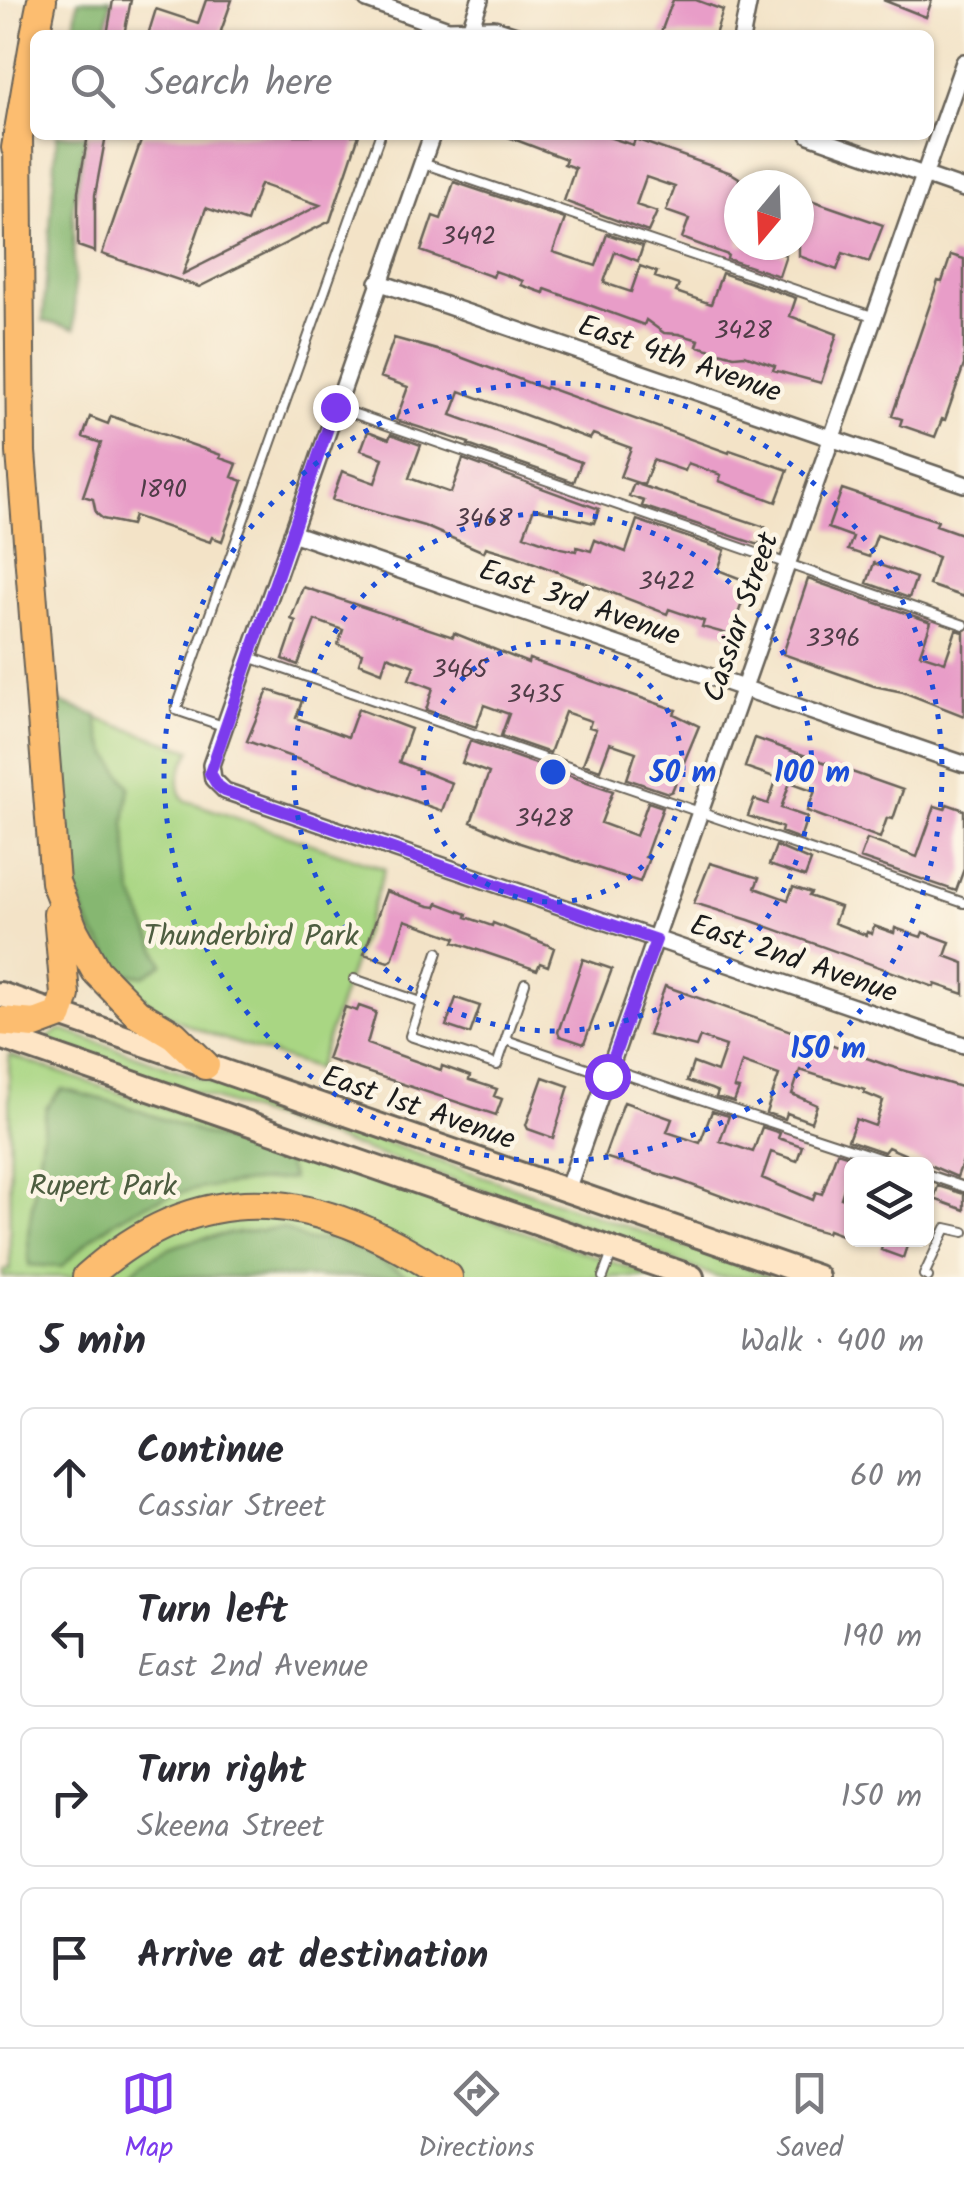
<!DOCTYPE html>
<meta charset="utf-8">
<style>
:root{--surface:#fff;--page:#f2f2f3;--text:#2b2b33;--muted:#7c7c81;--line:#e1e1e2;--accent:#7c3aed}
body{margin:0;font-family:Kalam,sans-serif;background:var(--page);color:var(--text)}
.controls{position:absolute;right:30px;bottom:30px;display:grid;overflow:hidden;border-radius:15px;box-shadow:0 2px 8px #0004}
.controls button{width:90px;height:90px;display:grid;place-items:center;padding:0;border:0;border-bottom:2px solid var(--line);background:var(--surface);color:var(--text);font:50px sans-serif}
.compass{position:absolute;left:724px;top:170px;width:90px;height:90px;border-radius:50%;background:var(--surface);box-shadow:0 2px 8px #0004;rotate:199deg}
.stop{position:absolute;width:30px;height:30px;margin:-22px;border:8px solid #7c3aed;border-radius:50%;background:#fff}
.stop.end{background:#7c3aed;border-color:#fff;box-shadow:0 2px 10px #0008}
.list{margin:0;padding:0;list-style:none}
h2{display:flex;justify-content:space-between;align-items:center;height:130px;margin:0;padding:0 40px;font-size:42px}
h2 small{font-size:32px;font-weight:400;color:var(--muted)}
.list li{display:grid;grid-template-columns:65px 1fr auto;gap:30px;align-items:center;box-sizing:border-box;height:140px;margin:0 20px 20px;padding:0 20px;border:2px solid var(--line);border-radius:15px}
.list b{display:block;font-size:38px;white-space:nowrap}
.list p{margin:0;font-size:32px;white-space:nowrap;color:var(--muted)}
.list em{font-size:32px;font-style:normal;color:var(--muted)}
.icon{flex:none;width:55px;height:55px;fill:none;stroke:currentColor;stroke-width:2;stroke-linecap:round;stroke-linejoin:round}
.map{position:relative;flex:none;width:964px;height:1277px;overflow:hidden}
.search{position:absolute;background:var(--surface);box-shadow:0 2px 8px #0004;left:30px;right:30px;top:30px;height:110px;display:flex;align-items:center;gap:25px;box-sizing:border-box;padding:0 35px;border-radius:15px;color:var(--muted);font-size:38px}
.sheet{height:770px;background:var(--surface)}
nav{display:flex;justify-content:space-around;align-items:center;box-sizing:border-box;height:140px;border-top:2px solid var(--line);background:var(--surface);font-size:28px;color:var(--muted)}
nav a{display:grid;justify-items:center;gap:5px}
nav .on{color:var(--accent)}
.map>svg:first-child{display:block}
</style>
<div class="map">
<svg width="964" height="1277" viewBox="0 0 964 1277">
<rect width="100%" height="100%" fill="#fcf5e5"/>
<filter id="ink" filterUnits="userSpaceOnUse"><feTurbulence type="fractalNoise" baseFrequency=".01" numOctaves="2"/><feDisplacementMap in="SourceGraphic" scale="20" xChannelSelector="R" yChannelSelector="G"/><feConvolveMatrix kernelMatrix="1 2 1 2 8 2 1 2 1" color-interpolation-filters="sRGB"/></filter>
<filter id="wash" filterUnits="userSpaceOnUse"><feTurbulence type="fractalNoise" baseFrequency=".0048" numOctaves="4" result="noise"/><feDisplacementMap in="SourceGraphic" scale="40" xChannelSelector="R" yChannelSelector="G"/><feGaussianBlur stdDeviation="2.25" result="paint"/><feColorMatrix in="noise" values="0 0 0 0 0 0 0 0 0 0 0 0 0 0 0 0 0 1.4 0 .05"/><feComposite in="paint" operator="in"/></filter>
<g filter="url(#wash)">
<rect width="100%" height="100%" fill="#f3e3c7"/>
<path fill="#a9d683" stroke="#627950" stroke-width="2.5" d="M54 704 191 750C181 769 173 780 184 800L385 869 317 1069C268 1052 192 1034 152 1005 48 929 62 818 54 704Z
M59 1030H62L772 1277H717L547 1212 44 1041Z
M9 1055 656 1277H3V1270H10Z"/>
<path fill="#86b771" stroke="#516a46" stroke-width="2.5" d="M78 0H111L105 35H73Z
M57 135H86L73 206 75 329 43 321Z
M59 702 97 716C99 744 115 764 130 787L125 822 132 892 163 964 144 976 124 974C110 956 95 938 85 916 58 856 59 768 59 702Z
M62 1089 120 1104 286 1163 292 1179C193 1186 134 1190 62 1267L29 1265 28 1235 46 1108Z
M283 1228 308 1241 336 1238 410 1277H126C168 1235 228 1234 283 1228Z"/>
<g id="blocks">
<path fill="#e89dc8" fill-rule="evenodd" d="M113 0H131L124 35H107Z
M206 0H232L221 31 225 35H148L156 9 198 23Z
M673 0H696L723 10 715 35H660Z
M883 0H932L926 17Z
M88 135H106L95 195V252L78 246V191Z
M143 135H359L330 221 199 287 102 254ZM260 184 320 205 183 274 206 208 247 222Z
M503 135H602L633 145 635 139 731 173 739 178V245H758L786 255 779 276 727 259 728 255 682 238 689 219 666 211 675 187 646 177 636 205 657 212 648 232 564 201 575 168 564 164 566 159Z
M454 182 565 219 553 252 596 266 607 234 643 246 638 261 615 252 605 279 604 283 631 292 640 266 657 272 655 277 679 285 676 292 711 304 722 273 796 298 790 316 837 334 821 383 773 370 775 366 745 355 734 356 697 346 699 340 679 334 664 333 646 320 644 325 545 289 544 293 521 285 523 281 495 271 493 277 421 251 433 216 441 219Z
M799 196 883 225 869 262 843 253 837 270 799 256Z
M951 255 964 259V365L945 420 942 419 935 437 900 425 902 419 892 416 938 281 942 282Z
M394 338 455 355 545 389 546 387 729 453 730 450 788 470 776 502 719 481 721 475 688 463 685 471 653 460 644 485 620 477 631 448 593 434 590 439 460 391 451 415 581 462 574 482 468 445 469 443 396 420 408 387 380 377Z
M111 416 221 455 220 458 237 464 232 477 243 481 222 541 212 537 210 542 134 516 131 525 103 519 96 513 93 499 83 496 101 443 83 437 90 417 108 424Z
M368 431 389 439 391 434 421 445 409 478 451 493 463 459 599 509 594 523 534 508 524 535 561 548 576 551 577 547 591 551 595 540 626 552 637 520 725 550 718 570 749 582 731 635 702 627 704 621 669 609 667 614 516 556 486 547 484 552 424 526 332 500 342 471 375 483 383 458 361 450Z
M634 483 765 527 759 545 642 506 644 501 629 496Z
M842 489 938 521 936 525 964 535V597L929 585 938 557 877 535 869 557 848 550 853 537 828 528Z
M874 563 916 578 909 598 867 583Z
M808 579 931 622 920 654 945 662 956 630 964 632V716L903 692 874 686 783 654Z
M303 587 453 637 454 633 528 663 529 659 676 710 674 714 699 726 672 791 668 793 627 779 636 752 610 743 600 770 583 764 596 729 589 727 591 721 565 712 550 753 501 736 509 714 484 705 476 727 426 710 433 688 409 679 414 666 387 656 382 672 359 663 362 653 338 645 343 630 315 620 298 665 283 659 296 621 291 619Z
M268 690 302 701 296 718 348 737 358 709 411 729 399 762 452 783 442 811 247 741Z
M755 738 903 790 893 819 887 818 880 838 807 811 815 791 790 782 781 808 807 817 800 839 781 832 782 828 778 826 748 816 754 799 768 804 777 778 745 767Z
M470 741 613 791 601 823 636 836 648 802 663 807 645 857 649 858 640 882 520 843 471 822 489 773 462 763Z
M947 804 964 810V869L956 891 860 858 867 839 917 857 935 806 945 809Z
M776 846 811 861 805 877 769 865Z
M710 863 759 878 755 888 788 900 793 887 811 893 809 896 840 907 834 923 866 935 867 932 872 934 874 926 894 933 895 928 921 937 923 932 950 942 945 956 964 963V994L935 984 934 987 749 920 694 903Z
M386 891 429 906 436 907 438 903 467 914 466 917 492 926 493 923 546 944 554 948 548 966 540 963 537 970 454 942 456 938 405 920 392 960 388 962 364 954Z
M583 959 612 969 584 1044 560 1036 558 1032Z
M665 986 889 1066 964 1088V1158L957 1177 888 1147 884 1152 848 1140 856 1119 875 1126 883 1101 864 1093 865 1090 800 1070 792 1094 817 1105 811 1122 787 1113 785 1119 766 1113 779 1075 742 1062 734 1088 739 1089 734 1102 716 1097 718 1092 711 1089 687 1081 693 1063 717 1072 726 1046 700 1037 696 1047 648 1035Z
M456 998 480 1006 470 1034 446 1026Z
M359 1006 376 1012 367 1044 441 1070 442 1066 470 1076 469 1080 497 1089 494 1096 502 1099 496 1115 327 1059 345 1007 357 1011Z
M543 1077 569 1086 553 1138 528 1129 526 1125Z
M624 1102 672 1119 667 1132 700 1143 712 1111 729 1116 720 1141 753 1152 762 1127 780 1133 778 1138 802 1146 797 1161 771 1152 762 1178 813 1200 816 1192 822 1194 837 1152 875 1164H852L841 1198 852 1202V1239L828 1230 827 1233 802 1226 681 1181 604 1157Z
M938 1186 964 1194V1210L934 1199Z
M884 1240H909L903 1258 881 1250Z"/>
</g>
</g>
<g filter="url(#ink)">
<use href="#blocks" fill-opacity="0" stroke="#676258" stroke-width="2.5"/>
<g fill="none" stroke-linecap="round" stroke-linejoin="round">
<g stroke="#676258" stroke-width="12">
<path id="lane" d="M422 163 875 317
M335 407 964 625
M249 657 964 903
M223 726 176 710 380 135
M438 952 410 1036 497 1065 525 983
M354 979 421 1002
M506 1040 607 1075
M609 1069 897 1164
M926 1174 964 1187
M603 1277 612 1253
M928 1277 924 1275 946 1228 964 1232"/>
</g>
<g stroke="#676258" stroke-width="20">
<path id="street" d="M367 0 448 29 494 28 516 35
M468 35 480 0
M742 35 749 0
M432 135 211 765 213 779 225 791 964 1045
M809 135 964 189
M378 282 964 484
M292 533 964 764
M567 1190 964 62"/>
</g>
<g stroke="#676258" stroke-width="28">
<path id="secondary" d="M0 994 817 1277
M0 1037 692 1277"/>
</g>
<g stroke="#676258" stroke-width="32">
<path id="highway" d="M35 35 42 0
M18 133 21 452 55 882 74 931 96 971 137 1013 174 1035 205 1065
M16 148 35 37
M0 1021 35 1024 59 1015 65 995 58 914
M87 1277C207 1169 324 1193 448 1277"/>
</g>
<use href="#lane" stroke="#fff" stroke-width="8"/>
<use href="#street" stroke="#fff" stroke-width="15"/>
<use href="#secondary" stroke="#fee5c5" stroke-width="22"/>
<use href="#highway" stroke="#fcbd6f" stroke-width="28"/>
</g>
</g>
<g fill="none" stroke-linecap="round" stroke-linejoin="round" filter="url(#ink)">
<path stroke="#7c3aed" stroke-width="12" d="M335 407 210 773 218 786 225 791 656 940 607 1076"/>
</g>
<g fill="none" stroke="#1d4ed8" stroke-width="5" stroke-dasharray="5 10">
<circle cx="553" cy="772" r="130"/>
<circle cx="553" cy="772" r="259"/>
<circle cx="553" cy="772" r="389"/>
</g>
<g text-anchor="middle" stroke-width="9" stroke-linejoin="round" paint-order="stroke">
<g font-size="25" fill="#4f3c47">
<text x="469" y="244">3492</text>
<text x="743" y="338">3428</text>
<text x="163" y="497">1890</text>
<text x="484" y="526">3468</text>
<text x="667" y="589">3422</text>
<text x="833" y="646">3396</text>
<text x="460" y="677">3465</text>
<text x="535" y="702">3435</text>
<text x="544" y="826">3428</text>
</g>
<g font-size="30" fill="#1c1c1c" stroke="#fcf5e5">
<text transform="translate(680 358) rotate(19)" y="10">East 4th Avenue</text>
<text transform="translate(580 602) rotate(19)" y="10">East 3rd Avenue</text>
<text transform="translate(740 617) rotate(-71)" y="10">Cassiar Street</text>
<text transform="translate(794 958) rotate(19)" y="10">East 2nd Avenue</text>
<text transform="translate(419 1107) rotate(19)" y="10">East 1st Avenue</text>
</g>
<g font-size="30" fill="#4d5d40" stroke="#fcf5e5">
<text x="251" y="945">Thunderbird Park</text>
<text x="103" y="1195">Rupert Park</text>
</g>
</g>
<circle cx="553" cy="772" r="15" fill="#1d4ed8" stroke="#fcf5e5" stroke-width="5"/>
<g font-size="30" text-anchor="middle" font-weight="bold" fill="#1d4ed8" stroke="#fcf5e5" stroke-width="9" stroke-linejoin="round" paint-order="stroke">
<text x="683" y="782">50 m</text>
<text x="812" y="782">100 m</text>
<text x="828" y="1058">150 m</text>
</g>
</svg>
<div class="controls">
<button><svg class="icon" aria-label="layers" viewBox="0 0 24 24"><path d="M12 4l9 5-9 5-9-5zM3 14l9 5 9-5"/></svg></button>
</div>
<svg class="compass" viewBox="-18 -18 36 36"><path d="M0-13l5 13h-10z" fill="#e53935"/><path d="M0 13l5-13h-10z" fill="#7c7c81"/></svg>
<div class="stop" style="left:607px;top:1076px"></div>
<div class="stop end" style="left:335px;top:407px"></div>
<div class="search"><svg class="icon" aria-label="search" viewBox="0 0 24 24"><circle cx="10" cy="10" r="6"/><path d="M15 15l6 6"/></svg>Search here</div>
</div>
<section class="sheet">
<h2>5 min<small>Walk · 400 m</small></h2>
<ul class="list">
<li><svg class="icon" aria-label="ahead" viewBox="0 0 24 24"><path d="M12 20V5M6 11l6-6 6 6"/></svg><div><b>Continue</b><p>Cassiar Street</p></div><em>60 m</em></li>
<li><svg class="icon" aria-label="left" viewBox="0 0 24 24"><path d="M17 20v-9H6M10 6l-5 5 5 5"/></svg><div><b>Turn left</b><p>East 2nd Avenue</p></div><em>190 m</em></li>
<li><svg class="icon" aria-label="right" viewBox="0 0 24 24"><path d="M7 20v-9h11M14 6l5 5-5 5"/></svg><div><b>Turn right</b><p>Skeena Street</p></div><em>150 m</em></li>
<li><svg class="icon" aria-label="arrive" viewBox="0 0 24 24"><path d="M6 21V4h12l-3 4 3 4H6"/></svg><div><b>Arrive at destination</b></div></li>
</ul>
</section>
<nav>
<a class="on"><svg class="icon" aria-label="map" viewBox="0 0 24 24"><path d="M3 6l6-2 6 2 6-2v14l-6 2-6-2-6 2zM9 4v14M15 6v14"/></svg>Map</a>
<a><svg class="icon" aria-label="directions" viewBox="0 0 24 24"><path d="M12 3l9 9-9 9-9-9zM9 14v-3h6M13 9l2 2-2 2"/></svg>Directions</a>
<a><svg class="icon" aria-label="saved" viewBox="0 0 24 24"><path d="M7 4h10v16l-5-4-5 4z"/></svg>Saved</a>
</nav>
